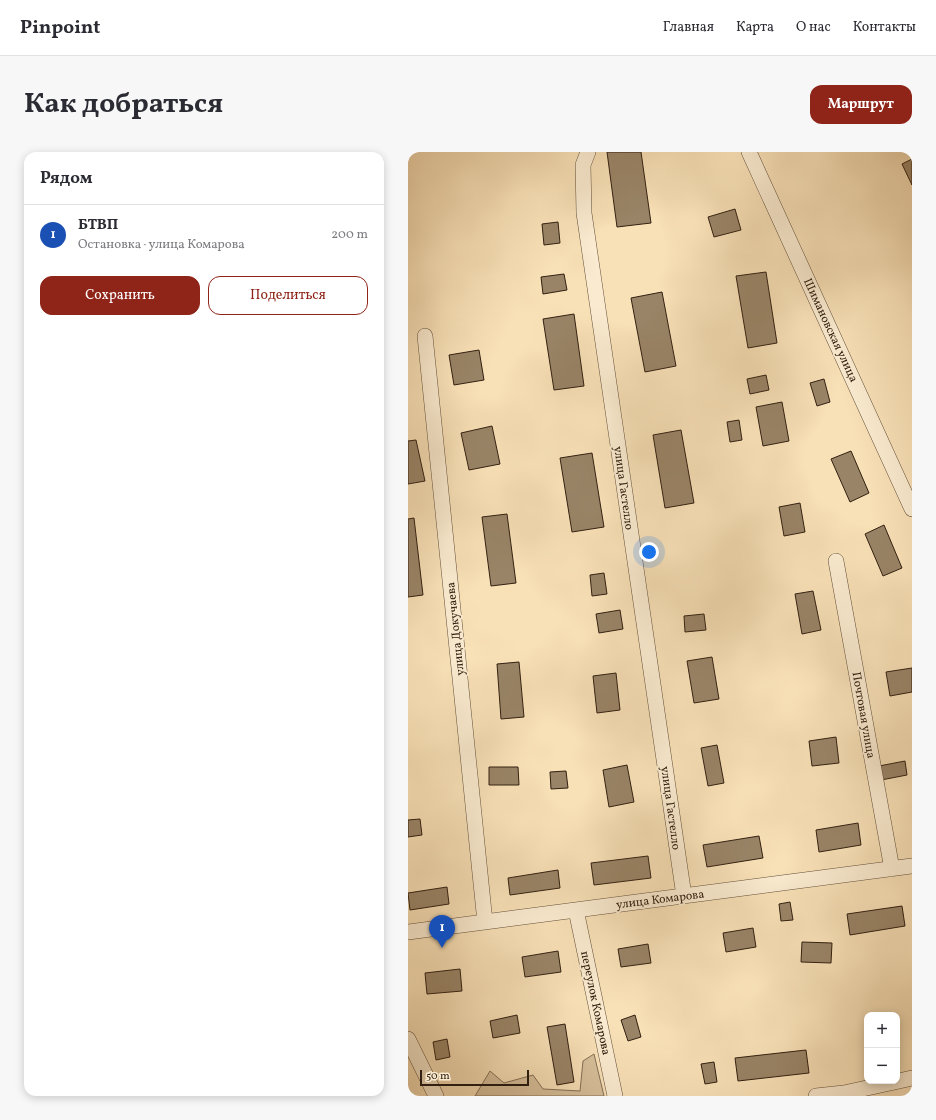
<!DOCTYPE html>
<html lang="ru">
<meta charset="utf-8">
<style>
:root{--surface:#fff;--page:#f7f7f7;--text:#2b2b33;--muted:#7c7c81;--line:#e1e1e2;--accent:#8f2418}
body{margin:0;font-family:Vollkorn,serif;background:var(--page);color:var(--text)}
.controls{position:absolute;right:12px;bottom:12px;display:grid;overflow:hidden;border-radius:8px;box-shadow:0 2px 10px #0003}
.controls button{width:36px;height:36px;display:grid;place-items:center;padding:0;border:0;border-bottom:1px solid var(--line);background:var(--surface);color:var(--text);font:20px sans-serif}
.scale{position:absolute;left:12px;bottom:10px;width:109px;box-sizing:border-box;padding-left:4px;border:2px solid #322011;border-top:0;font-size:11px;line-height:14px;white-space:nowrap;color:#322011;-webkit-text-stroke:3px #faebd0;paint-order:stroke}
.you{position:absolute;left:241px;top:400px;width:14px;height:14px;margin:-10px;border:3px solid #fff;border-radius:50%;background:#1a73e8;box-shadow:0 0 0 6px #1a73e833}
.badge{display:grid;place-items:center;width:26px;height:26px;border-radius:50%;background:var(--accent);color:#fff;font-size:13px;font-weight:700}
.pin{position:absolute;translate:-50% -33px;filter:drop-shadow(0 1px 2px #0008)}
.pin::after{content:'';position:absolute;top:21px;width:14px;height:12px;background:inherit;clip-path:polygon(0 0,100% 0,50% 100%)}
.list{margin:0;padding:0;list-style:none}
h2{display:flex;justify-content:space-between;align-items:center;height:52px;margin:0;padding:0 16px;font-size:17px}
h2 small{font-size:13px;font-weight:400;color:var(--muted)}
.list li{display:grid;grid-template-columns:26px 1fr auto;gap:12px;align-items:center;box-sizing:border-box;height:60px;padding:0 16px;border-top:1px solid var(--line)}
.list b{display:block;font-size:15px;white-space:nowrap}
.list p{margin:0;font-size:13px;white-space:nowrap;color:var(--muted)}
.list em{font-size:13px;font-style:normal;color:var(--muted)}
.actions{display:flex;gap:8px;padding:12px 16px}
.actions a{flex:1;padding:9px 0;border:1px solid var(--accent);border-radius:12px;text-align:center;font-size:14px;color:var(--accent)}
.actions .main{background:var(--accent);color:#fff}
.map{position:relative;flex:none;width:504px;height:944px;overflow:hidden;border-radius:12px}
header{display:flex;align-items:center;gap:24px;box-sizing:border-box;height:56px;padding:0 20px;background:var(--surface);border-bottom:1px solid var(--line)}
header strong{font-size:19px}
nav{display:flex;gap:22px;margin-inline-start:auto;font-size:14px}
.intro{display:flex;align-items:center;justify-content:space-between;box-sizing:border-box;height:96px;padding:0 24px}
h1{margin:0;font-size:28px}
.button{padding:10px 18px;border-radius:12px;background:var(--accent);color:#fff;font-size:14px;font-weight:700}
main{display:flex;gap:24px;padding:0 24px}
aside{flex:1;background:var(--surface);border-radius:12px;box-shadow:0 2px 10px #0003}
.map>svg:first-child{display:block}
</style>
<header>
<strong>Pinpoint</strong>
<nav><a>Главная</a><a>Карта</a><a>О нас</a><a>Контакты</a></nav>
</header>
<div class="intro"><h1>Как добраться</h1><a class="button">Маршрут</a></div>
<main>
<aside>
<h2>Рядом<small></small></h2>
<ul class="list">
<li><span class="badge" style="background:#1a4fb4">1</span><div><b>БТВП</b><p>Остановка · улица Комарова</p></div><em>200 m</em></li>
</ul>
<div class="actions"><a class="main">Сохранить</a><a>Поделиться</a></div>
</aside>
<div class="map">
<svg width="504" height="944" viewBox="0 0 504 944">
<rect width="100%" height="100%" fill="#f8e0b7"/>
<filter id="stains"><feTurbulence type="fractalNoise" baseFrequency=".005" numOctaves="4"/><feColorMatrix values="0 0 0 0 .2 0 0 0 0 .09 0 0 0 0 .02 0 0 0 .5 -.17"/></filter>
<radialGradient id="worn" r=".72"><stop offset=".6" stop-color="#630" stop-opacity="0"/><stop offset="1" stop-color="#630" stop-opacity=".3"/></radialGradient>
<path fill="#d6bf9b" stroke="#847056" d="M186 902 196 944H67L82 919 96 931 125 923 135 937 172 939 175 909Z"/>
<path fill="#998467" stroke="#322011" d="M199 0H233L243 71 209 75Z
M504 7V33L494 12Z
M327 57 333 78 306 85 300 65Z
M150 70 152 91 136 93 134 72Z
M358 120 369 191 340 196 328 124Z
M156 122 159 138 135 142 133 125Z
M254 140 268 214 237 220 223 146Z
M166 162 176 234 146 238 135 167Z
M71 198 76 228 46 233 41 203Z
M358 223 361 238 342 242 339 227Z
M416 227 422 250 409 254 402 231Z
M374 250 381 289 355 294 348 255Z
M331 268 334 288 322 290 319 270Z
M84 274 92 312 61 318 53 281Z
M273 278 286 351 257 356 245 283Z
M8 288 17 329 0 332V289Z
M443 299 461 341 442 350 423 307Z
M184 301 196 375 164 380 152 306Z
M392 351 397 380 376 384 371 355Z
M99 362 108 431 83 434 74 365Z
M6 366 15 443 0 445V367Z
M476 373 494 416 475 424 457 382Z
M196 421 199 442 184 444 182 423Z
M405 439 413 478 394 482 387 442Z
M212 458 215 477 191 481 188 462Z
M296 462 298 478 277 480 276 464Z
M304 505 311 547 286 551 279 509Z
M111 510 116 565 93 567 89 512Z
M504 516V540L482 544 478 520Z
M208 521 212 558 189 561 185 524Z
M428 585 431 611 404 614 401 589Z
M309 593 316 631 300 634 293 596Z
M497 609 499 623 473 628 471 614Z
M219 613 226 650 201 655 195 618Z
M81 615H110L111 633H81Z
M158 619 160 636 143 637 142 620Z
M12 667 14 683 0 685V668Z
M450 671 453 693 411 700 408 678Z
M351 684 355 706 299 715 295 693Z
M240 704 243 726 186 733 183 711Z
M150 718 152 736 102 743 100 726Z
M39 735 41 752 2 758 0 741Z
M382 750 385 768 373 769 371 752Z
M494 754 497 774 442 783 439 762Z
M345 776 348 795 318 800 315 781Z
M394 790 424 791 423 811 393 810Z
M240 792 243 811 213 815 210 797Z
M150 799 153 820 117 825 114 805Z
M52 817 54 839 19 842 17 821Z
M109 863 112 881 85 886 82 869Z
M227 863 233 885 220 889 213 868Z
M157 872 166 930 149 933 139 875Z
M39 887 42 905 28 908 25 890Z
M398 898 401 921 330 929 327 906Z
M306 910 309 930 297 932 293 912Z"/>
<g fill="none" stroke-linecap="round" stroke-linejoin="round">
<g stroke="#64503a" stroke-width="16">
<path id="street" d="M180 0 175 13 176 61 276 744
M341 0 504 357
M17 184 77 770
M428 409 484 717
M168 758 207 944
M0 780 504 714
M0 887 28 944
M408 944 436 941 504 926"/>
</g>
<use href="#street" stroke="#faebd0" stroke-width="15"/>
</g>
<g text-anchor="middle" stroke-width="3.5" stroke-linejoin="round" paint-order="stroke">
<g font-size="12" fill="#322011" stroke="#faebd0">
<text transform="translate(423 178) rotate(65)" y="4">Шимановская улица</text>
<text transform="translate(216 336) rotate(82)" y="4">улица Гастелло</text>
<text transform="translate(47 477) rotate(-96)" y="4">улица Докучаева</text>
<text transform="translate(456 563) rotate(80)" y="4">Почтовая улица</text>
<text transform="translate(263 656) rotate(82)" y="4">улица Гастелло</text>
<text transform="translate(252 747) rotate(-7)" y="4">улица Комарова</text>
<text transform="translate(188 851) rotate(78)" y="4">переулок Комарова</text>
</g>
</g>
<rect width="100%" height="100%" filter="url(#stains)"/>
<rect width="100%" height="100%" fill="url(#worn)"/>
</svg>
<div class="controls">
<button>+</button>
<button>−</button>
</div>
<div class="scale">50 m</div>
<div class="you"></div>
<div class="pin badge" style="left:34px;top:796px;background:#1a4fb4">1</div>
</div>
</main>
